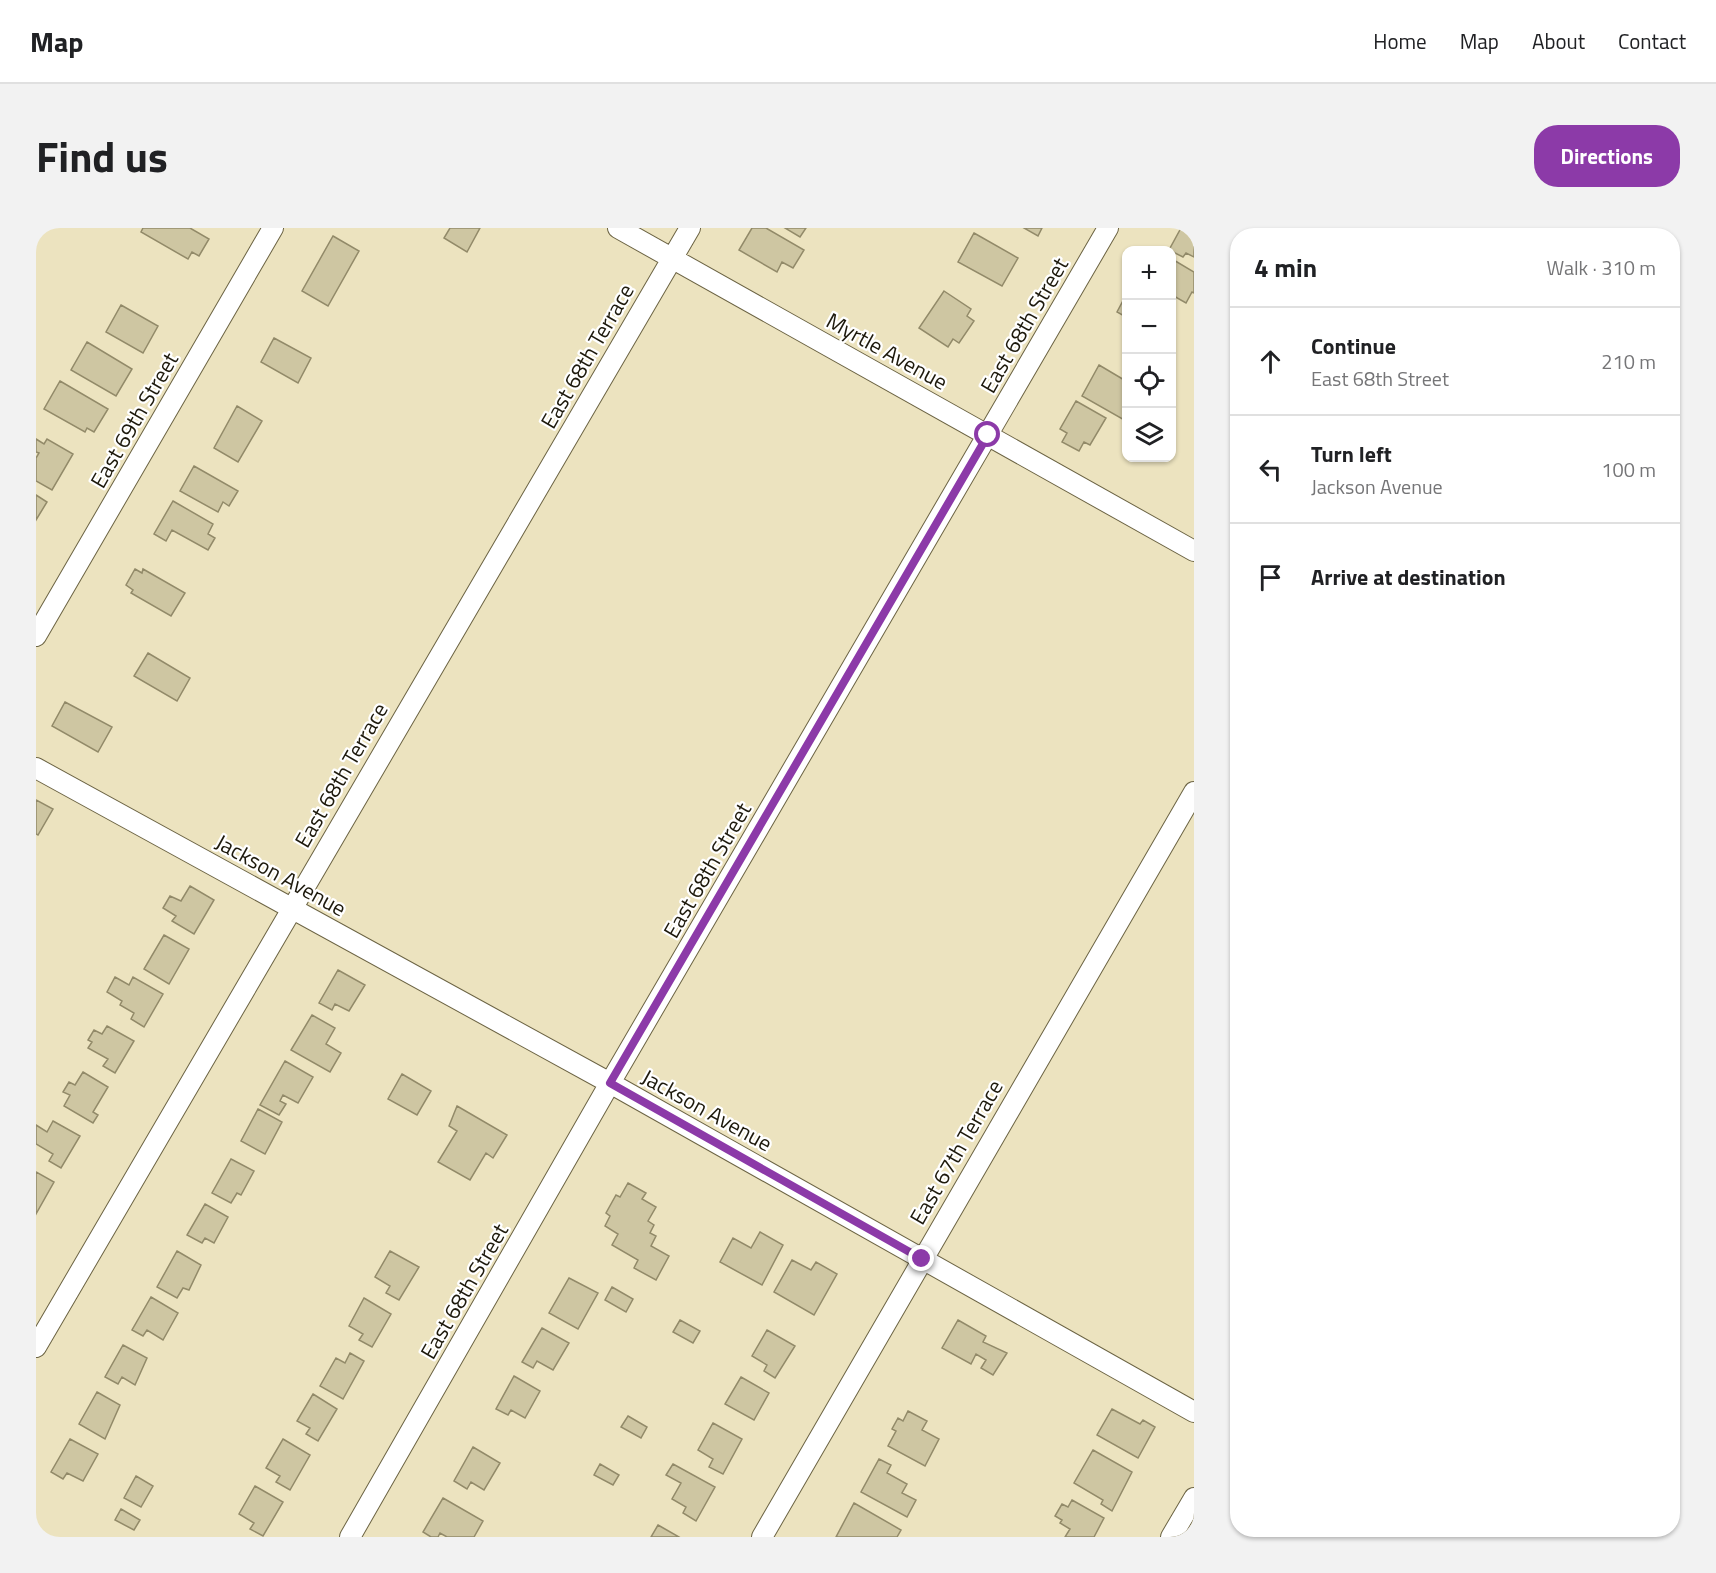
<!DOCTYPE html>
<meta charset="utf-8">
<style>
:root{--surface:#fff;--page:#f2f2f2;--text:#202124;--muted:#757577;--line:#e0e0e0;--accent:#8c3aa8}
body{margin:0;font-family:"Titillium Web",sans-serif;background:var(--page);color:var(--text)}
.controls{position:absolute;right:18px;top:18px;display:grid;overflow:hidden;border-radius:12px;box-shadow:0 2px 4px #0004}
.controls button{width:54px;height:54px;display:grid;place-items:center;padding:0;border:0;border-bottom:2px solid var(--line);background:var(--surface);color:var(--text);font:30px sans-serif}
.stop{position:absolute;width:18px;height:18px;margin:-14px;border:4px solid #8c3aa8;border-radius:50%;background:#fff}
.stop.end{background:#8c3aa8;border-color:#fff;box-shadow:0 2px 6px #0008}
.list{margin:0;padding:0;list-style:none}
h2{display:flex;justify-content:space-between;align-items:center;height:78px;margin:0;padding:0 24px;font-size:26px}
h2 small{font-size:20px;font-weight:400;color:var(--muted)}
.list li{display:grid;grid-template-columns:39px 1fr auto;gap:18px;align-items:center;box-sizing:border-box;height:108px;padding:0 24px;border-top:2px solid var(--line)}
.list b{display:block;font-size:22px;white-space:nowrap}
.list p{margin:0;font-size:20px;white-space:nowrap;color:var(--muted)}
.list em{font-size:20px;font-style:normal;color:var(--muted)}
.icon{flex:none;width:33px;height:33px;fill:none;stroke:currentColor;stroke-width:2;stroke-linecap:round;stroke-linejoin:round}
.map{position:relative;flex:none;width:1158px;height:1309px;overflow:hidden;border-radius:24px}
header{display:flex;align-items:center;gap:36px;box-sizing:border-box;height:84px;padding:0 30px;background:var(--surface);border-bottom:2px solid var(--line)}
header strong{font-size:28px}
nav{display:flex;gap:33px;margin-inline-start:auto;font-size:21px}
.intro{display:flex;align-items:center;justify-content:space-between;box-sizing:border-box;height:144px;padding:0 36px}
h1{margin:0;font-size:42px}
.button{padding:15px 27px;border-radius:24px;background:var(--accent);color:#fff;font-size:21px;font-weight:700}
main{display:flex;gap:36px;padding:0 36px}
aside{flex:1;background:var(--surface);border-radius:24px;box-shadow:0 2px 4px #0004}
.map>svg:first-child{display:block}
</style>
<header>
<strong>Map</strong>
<nav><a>Home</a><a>Map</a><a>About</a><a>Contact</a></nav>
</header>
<div class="intro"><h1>Find us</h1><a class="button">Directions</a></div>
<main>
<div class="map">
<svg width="1158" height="1309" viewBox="0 0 1158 1309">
<rect width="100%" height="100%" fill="#ece3bf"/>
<path fill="#cec6a2" stroke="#928a69" stroke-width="1.5" d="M107 0H154L173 11 163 28 156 24 152 31 105 4Z
M414 0H444L431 24 408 10Z
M716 0H730L768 22 757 40 746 34 741 44 703 22Z
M749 0H770L764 9Z
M988 0H1006L1002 8Z
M1145 0H1158V29L1150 25 1147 29 1133 22Z
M938 5 982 30 966 58 922 34Z
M297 8 323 23 292 78 266 63Z
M1136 31 1158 44V65L1156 64 1150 75 1136 67Z
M908 63 935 81 931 88 938 93 923 115 917 111 912 119 883 100Z
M1090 67V89L1081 84Z
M85 77 122 98 107 125 70 104Z
M238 110 275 130 262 155 225 134Z
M51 114 96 141 80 168 35 142Z
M1063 137 1090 153V193L1046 168Z
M24 153 72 181 58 204 51 200 49 204 8 181Z
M1040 173 1070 190 1054 217 1048 214 1043 223 1026 214 1031 205 1024 201Z
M201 178 226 193 202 234 178 220Z
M0 211 8 216 11 211 37 226 16 262 0 253V230L3 225 0 224Z
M158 238 202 263 193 278 187 274 182 284 144 263Z
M0 267 11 274 0 292Z
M137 273 177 296 172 306 179 310 172 322 136 302 130 313 118 306Z
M99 341 106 345 107 341 149 365 135 388 95 365 97 362 90 357Z
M112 425 154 450 141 473 98 448Z
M29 474 76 499 62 524 16 498Z
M0 572 17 581 2 607 0 606Z
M154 658 178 672 158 706 136 693 140 688 127 680 134 668 145 673Z
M128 707 153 721 133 756 108 741Z
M302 742 329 757 313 783 299 776 296 782 283 775Z
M79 749 93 757 97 749 127 766 108 799 95 791 98 785 84 777 86 773 71 764Z
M276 787 299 800 290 816 305 825 294 844 255 822Z
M71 798 98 813 79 845 67 838 72 831 52 820 56 814 52 812 58 802 66 806Z
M249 833 277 849 262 875 247 867 244 873 250 876 243 887 224 877Z
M47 844 72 859 57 884 62 887 57 895 28 878 34 867 27 864 33 854 39 857Z
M366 846 395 863 381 887 352 871Z
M421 878 471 907 457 930 450 925 434 952 402 934 421 903 413 898Z
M222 881 246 894 229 926 205 913Z
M17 893 44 908 25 940 13 933 17 926 0 916V897L11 904Z
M195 931 218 943 205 967 201 965 195 975 176 965Z
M0 944 18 954 0 986Z
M592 955 610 965 606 971 620 979 612 993 618 997 614 1005 620 1008 615 1018 633 1028 620 1052 598 1040 602 1032 576 1017 582 1006 569 998 574 988 570 985 580 967 584 969Z
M169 976 192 989 178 1015 169 1010 166 1015 151 1007Z
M724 1004 747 1017 726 1057 684 1034 697 1010 715 1020Z
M141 1023 165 1037 153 1062 147 1060 141 1070 121 1059Z
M354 1023 383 1039 363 1072 350 1065 354 1058 339 1049Z
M756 1032 775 1042 780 1034 801 1046 778 1087 738 1064Z
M533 1050 562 1065 542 1101 513 1085Z
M576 1059 597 1071 590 1084 569 1072Z
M115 1069 142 1085 127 1112 111 1102 107 1108 96 1102Z
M328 1070 355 1086 336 1119 323 1112 327 1106 313 1098Z
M644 1092 664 1103 657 1115 637 1104Z
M922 1092 950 1108 947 1114 971 1125 957 1147 945 1140 950 1132 940 1126 935 1136 906 1120Z
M506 1100 533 1115 517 1142 501 1133 497 1140 486 1134Z
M731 1102 759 1118 739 1150 728 1143 731 1137 716 1128Z
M87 1117 111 1130 99 1157 86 1149 82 1156 69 1149Z
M314 1125 328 1133 307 1171 284 1158 300 1130 309 1135Z
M478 1148 504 1163 489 1190 475 1182 472 1187 460 1181Z
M705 1149 733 1165 718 1192 689 1176Z
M61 1164 84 1177 69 1211 43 1196Z
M277 1166 301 1181 282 1213 270 1206 274 1200 261 1193Z
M1076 1181 1104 1196 1107 1192 1119 1199 1102 1230 1061 1207Z
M872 1183 891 1193 886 1202 903 1211 889 1238 852 1218 860 1203 856 1201 862 1190 867 1193Z
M592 1188 611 1199 605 1210 585 1199Z
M677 1195 706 1211 687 1246 673 1239 677 1231 662 1222Z
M34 1211 62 1226 47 1253 31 1245 27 1251 15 1244Z
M247 1211 274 1227 254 1262 240 1254 244 1248 230 1240Z
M437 1219 464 1235 448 1262 435 1254 431 1261 418 1253Z
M1057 1222 1096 1244 1076 1283 1065 1276 1067 1272 1038 1255Z
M843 1231 855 1237 851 1245 871 1256 866 1265 880 1272 871 1289 825 1264Z
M564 1236 583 1247 577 1257 558 1247Z
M637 1236 679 1259 660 1293 647 1285 650 1279 636 1271 645 1255 630 1247Z
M100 1248 117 1258 105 1279 88 1270Z
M219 1258 247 1274 227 1308 214 1301 218 1295 203 1286Z
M407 1270 447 1293 438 1309H411L404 1305 402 1309H395L387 1304Z
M1036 1272 1068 1290 1058 1309H1029L1034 1301 1024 1295 1026 1292 1019 1288 1026 1276 1032 1279Z
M818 1275 865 1302 861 1309H800Z
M85 1281 104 1292 98 1302 79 1292Z
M622 1297 643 1309H615Z"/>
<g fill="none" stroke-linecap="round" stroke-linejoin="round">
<g stroke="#6c6444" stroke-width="22">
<path id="minor" d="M582 0 1158 323
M0 408 237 0
M0 540 574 855 1158 1184
M0 1119 654 0
M314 1309 574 855 1072 0
M726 1309 1158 564
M1135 1309 1158 1270"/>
</g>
<use href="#minor" stroke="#fff" stroke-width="20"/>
</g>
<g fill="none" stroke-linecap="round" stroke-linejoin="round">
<path stroke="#8c3aa8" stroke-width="8" d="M886 1031 574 855 952 207"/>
</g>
<g text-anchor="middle" stroke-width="4.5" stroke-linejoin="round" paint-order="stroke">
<g font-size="22" fill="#1d190c" stroke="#fff">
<text transform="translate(988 97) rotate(-60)" y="8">East 68th Street</text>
<text transform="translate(851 123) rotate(29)" y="8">Myrtle Avenue</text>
<text transform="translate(551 128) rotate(-60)" y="8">East 68th Terrace</text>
<text transform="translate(98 192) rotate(-60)" y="8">East 69th Street</text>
<text transform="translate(305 547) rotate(-60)" y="8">East 68th Terrace</text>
<text transform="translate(671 642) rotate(-60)" y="8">East 68th Street</text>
<text transform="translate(245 647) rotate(29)" y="8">Jackson Avenue</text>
<text transform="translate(671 882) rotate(29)" y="8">Jackson Avenue</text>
<text transform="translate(920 924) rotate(-60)" y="8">East 67th Terrace</text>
<text transform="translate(428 1063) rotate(-60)" y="8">East 68th Street</text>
</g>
</g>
</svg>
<div class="controls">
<button>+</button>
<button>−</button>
<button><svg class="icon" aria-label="locate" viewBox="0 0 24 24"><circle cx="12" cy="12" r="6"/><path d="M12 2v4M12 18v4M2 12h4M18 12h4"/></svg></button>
<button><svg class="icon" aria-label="layers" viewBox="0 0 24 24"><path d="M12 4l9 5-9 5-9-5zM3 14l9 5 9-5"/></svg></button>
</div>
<div class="stop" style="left:952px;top:207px"></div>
<div class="stop end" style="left:886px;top:1031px"></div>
</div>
<aside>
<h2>4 min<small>Walk · 310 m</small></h2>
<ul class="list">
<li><svg class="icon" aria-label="ahead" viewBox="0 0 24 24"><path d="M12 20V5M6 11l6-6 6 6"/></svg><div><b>Continue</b><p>East 68th Street</p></div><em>210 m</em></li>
<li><svg class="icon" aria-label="left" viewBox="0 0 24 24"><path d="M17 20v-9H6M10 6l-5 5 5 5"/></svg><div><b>Turn left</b><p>Jackson Avenue</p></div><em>100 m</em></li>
<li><svg class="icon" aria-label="arrive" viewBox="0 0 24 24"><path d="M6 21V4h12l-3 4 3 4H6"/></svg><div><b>Arrive at destination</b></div></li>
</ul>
</aside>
</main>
